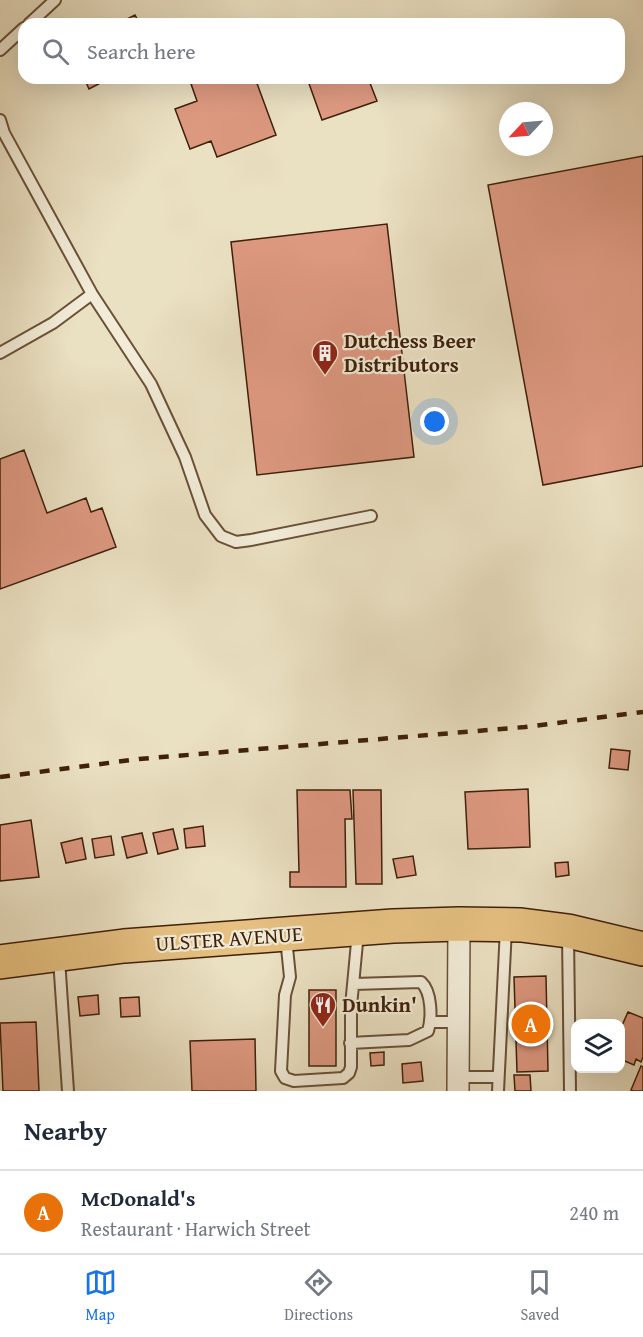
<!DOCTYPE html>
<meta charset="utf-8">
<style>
:root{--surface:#fff;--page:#f2f2f3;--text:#1f2937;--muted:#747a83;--line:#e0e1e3;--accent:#1a73e8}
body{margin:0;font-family:"Gentium Book Plus",serif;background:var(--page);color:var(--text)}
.controls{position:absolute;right:18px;bottom:18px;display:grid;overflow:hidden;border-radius:12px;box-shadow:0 6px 24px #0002}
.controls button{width:54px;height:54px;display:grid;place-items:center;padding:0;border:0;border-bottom:2px solid var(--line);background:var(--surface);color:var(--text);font:30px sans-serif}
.compass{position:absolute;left:499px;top:102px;width:54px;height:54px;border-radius:50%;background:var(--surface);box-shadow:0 6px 24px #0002;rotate:244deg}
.you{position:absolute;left:435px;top:422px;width:21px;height:21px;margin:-15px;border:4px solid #fff;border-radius:50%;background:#1a73e8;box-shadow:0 0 0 9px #1a73e833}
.badge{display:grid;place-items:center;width:39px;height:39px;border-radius:50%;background:var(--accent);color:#fff;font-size:20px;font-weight:700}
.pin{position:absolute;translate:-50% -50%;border:3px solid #fff;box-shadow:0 2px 6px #0006}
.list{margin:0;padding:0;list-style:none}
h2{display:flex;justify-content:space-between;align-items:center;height:78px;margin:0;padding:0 24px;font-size:26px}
h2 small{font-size:20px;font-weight:400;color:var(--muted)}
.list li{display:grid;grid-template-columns:39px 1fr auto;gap:18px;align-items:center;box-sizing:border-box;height:84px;padding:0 24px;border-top:2px solid var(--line)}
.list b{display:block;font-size:22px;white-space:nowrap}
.list p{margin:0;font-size:20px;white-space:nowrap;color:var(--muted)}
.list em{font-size:20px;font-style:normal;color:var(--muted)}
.icon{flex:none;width:33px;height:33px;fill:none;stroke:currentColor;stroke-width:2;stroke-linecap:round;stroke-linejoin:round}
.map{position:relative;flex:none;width:643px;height:1091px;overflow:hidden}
.search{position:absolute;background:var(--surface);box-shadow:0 6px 24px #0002;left:18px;right:18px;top:18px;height:66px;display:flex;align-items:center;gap:15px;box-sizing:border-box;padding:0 21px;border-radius:18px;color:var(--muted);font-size:22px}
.sheet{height:162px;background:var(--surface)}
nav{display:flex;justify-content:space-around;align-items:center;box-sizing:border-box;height:84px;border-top:2px solid var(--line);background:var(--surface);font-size:16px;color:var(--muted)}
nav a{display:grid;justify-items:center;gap:3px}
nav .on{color:var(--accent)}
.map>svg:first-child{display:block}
</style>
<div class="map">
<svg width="643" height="1091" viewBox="0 0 643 1091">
<rect width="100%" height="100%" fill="#eae0c2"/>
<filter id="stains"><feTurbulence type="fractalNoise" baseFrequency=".00333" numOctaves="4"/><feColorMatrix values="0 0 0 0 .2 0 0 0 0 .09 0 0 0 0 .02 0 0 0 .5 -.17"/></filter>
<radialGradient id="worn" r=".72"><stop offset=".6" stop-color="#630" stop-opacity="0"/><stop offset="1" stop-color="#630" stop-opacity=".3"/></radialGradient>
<path fill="#dd9880" stroke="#3f2009" stroke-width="1.5" d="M135 15 140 24H117Z
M84 78H110L89 89Z
M207 78H255L276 135 217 157 211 141 190 149 175 109 197 101 191 84Z
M307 78H368L377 101 322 120Z
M643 156V466L543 485 488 185Z
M387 224 414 457 257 475 231 242Z
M24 450 47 513 86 498 91 512 102 508 116 547 0 589V459Z
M611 749 630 751 628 770 609 768Z
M528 789 530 847 468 849 465 792Z
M297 790H350L352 819H345L346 887H290V872H299Z
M353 790H381L382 884H356Z
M31 820 39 877 0 881V825Z
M203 826 205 846 186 848 184 829Z
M173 829 178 849 158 854 153 833Z
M142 833 147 853 127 858 122 837Z
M111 836 114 855 95 858 92 839Z
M82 838 86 859 66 863 61 843Z
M413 856 416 875 397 878 393 859Z
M568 862 569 875 556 877 555 863Z
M546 976 548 1071 517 1072 514 977Z
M309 990H336V1066H309Z
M98 995 99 1014 80 1016 78 997Z
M139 997 140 1016 121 1017 120 998Z
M628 1012 643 1018V1057L641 1062 636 1059 634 1065 620 1059V1030Z
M36 1022 39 1091H3L0 1023Z
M255 1039 256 1091H192L190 1041Z
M384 1052V1065L371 1066 370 1053Z
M421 1062 423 1081 403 1083 402 1064Z
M641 1066 643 1067V1091H634L631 1090Z
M514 1075H530L531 1091H515Z"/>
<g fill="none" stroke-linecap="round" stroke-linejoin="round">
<g stroke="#6a5037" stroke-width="14">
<path id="service" d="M29 24 55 0
M0 50 24 28
M0 120 4 133 92 294 151 384 185 457 205 515 221 536 236 542 251 540 371 516
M0 353 53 323 92 294
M568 935 570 1091
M286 938 290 977 285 995 281 1071 285 1078 294 1081 343 1078 349 1073 351 1067V1006L358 932
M59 959 68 1091
M430 1022H458
M350 1043 409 1040 428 1031C432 1018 432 992 421 982L354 984
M458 1077H498
M498 1091 506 928"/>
</g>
<g stroke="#6a5037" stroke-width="24">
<path id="minor" d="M458 1091 459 924"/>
</g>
<g stroke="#3f2009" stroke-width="36">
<path id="primary" d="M0 962 124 946 393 926 459 924 521 925 568 931 643 949"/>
</g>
<use href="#service" stroke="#f1ebd7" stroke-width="10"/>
<use href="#minor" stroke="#f1ebd7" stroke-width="21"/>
<use href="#primary" stroke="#e5c081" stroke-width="33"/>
<path stroke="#3f2009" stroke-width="4.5" stroke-dasharray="10 10" stroke-linecap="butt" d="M0 777 139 759 525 727 643 712"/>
</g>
<defs>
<g id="building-pin" transform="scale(1.35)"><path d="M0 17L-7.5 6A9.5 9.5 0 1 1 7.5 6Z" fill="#8f2418" stroke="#f1ebd7"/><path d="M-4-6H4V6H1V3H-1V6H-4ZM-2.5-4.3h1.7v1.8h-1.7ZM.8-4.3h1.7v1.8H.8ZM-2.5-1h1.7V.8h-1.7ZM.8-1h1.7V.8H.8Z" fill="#fff"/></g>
<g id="restaurant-pin" transform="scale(1.35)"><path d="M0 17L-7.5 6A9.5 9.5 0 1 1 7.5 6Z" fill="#8f2418" stroke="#f1ebd7"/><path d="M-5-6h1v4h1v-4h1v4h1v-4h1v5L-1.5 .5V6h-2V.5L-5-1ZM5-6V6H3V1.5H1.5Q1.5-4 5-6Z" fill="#fff"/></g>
</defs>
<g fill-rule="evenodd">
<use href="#building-pin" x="325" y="353"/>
<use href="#restaurant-pin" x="323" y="1005"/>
</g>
<g text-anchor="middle" stroke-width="4.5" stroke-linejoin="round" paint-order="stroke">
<g font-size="21" font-weight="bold" fill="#3f2009" stroke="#f1ebd7" text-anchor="start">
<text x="344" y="348">Dutchess Beer<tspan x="344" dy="24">Distributors</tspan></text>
<text x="342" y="1012">Dunkin'</text>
</g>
<g font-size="21" fill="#3f2009" stroke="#f1ebd7">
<text transform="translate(229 939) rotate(-4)" y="7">ULSTER AVENUE</text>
</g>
</g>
<rect width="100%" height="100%" filter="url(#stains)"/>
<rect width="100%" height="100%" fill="url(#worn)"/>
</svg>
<div class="controls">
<button><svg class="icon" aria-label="layers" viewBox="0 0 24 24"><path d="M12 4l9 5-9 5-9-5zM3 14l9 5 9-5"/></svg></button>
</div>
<svg class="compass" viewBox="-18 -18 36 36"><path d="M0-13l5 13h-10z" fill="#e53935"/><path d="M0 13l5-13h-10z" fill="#747a83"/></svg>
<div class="you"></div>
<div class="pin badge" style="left:531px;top:1024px;background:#e8710a">A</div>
<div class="search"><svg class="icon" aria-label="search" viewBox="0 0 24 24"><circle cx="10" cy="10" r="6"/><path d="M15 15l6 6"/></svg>Search here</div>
</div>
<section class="sheet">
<h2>Nearby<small></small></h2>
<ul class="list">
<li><span class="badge" style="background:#e8710a">A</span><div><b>McDonald's</b><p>Restaurant · Harwich Street</p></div><em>240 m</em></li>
</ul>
</section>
<nav>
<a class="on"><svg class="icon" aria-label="map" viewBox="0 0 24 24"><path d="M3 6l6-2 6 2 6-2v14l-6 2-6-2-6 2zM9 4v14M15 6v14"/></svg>Map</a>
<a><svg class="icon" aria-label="directions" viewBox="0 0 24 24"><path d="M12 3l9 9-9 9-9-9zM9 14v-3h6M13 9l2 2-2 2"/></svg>Directions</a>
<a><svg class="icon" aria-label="saved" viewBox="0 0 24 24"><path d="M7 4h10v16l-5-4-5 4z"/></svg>Saved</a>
</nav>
